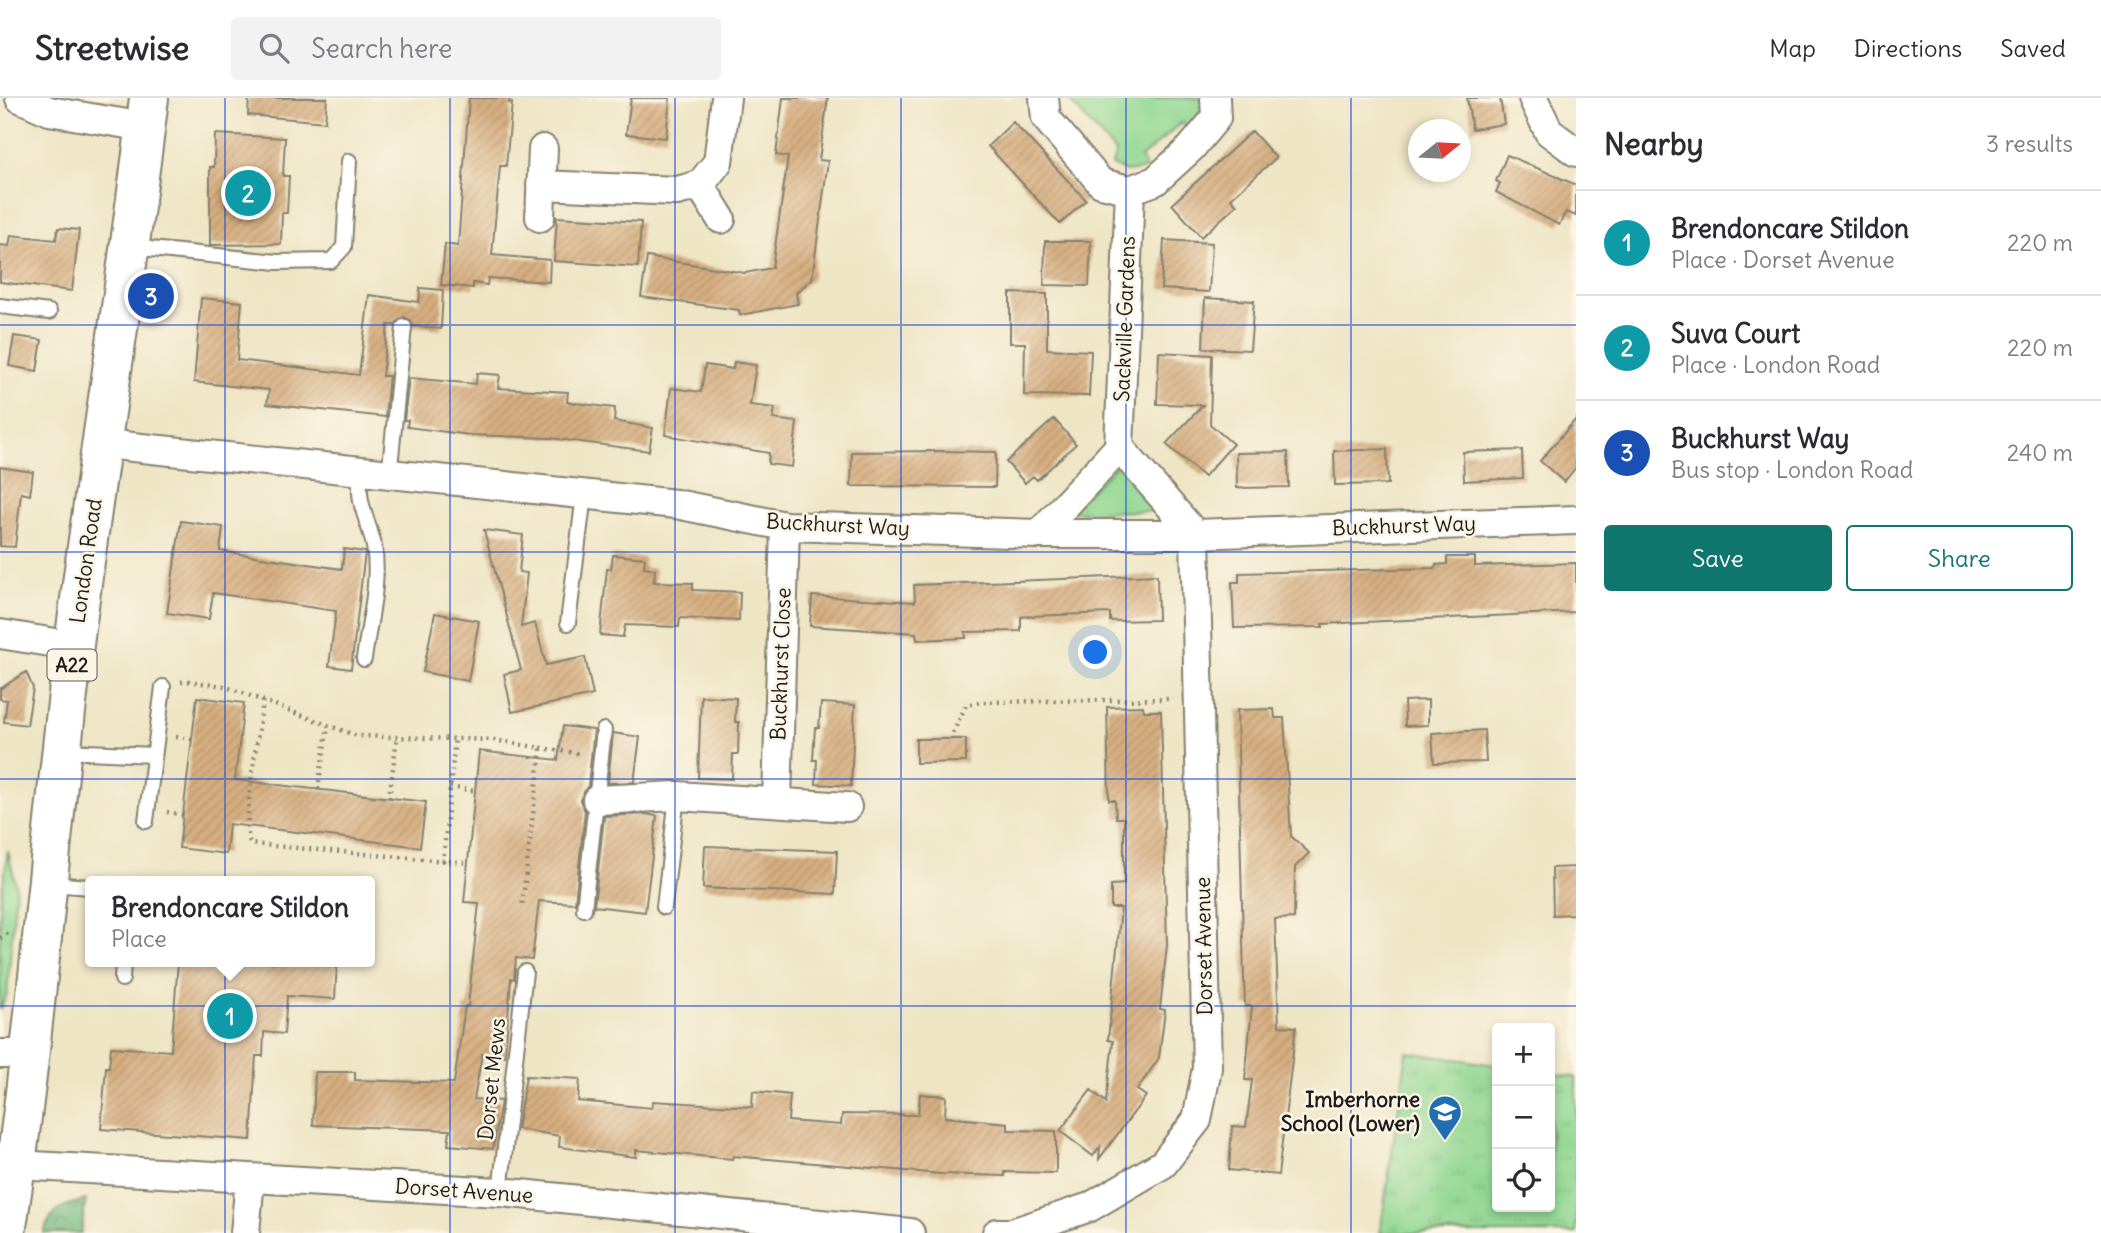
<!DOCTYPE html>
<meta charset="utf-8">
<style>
:root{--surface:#fff;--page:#f2f2f3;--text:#2b2b33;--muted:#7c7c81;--line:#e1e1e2;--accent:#0f766e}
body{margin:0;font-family:Delius,sans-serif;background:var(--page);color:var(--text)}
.controls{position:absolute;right:21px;bottom:21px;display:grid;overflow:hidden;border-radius:7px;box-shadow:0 4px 10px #0003}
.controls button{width:63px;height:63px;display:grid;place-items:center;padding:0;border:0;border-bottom:2px solid var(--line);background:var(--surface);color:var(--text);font:35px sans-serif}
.compass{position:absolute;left:1408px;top:21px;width:63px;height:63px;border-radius:50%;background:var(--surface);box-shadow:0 4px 10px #0003;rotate:72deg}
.you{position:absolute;left:1096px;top:555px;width:24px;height:24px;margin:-18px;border:5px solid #fff;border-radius:50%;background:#1a73e8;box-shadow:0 0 0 10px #1a73e833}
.badge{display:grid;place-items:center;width:46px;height:46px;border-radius:50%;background:var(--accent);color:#fff;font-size:23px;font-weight:700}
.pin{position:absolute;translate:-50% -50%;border:4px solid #fff;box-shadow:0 2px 7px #0006}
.popup{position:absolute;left:85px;top:778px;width:290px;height:91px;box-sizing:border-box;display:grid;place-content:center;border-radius:7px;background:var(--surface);filter:drop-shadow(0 2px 5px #0005);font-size:23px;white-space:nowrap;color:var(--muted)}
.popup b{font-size:26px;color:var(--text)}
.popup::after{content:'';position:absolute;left:50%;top:100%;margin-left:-14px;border:14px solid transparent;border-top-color:var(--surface)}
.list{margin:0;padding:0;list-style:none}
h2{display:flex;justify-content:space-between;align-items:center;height:91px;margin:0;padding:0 28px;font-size:30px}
h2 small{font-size:23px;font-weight:400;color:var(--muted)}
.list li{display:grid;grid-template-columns:46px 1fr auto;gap:21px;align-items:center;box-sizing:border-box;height:105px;padding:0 28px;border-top:2px solid var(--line)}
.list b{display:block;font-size:26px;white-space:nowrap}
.list p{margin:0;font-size:23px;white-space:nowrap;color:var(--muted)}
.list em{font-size:23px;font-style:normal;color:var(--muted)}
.actions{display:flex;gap:14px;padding:21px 28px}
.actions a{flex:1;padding:16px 0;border:2px solid var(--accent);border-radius:7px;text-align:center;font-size:24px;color:var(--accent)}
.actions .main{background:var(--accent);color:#fff}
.icon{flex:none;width:38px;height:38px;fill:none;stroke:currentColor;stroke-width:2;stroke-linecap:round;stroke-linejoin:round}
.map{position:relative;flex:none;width:1576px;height:1135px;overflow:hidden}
header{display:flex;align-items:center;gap:42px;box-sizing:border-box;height:98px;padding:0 35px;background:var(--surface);border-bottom:2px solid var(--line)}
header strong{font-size:33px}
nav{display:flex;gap:38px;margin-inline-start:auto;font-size:24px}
.search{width:490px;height:63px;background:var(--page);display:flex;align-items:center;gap:18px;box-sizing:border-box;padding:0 24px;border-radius:7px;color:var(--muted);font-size:26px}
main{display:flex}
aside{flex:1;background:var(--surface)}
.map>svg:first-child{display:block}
</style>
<header>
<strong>Streetwise</strong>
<div class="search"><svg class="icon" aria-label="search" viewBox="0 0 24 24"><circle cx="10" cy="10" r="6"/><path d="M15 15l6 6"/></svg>Search here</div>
<nav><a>Map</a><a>Directions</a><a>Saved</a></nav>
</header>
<main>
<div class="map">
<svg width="1576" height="1135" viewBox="0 0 1576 1135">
<defs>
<pattern id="forest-crowns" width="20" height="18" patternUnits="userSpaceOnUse" patternTransform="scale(1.75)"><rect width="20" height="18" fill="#74b87b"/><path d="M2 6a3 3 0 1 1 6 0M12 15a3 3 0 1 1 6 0" fill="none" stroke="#5e9564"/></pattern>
<pattern id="park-tufts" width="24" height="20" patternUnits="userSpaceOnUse" patternTransform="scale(1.75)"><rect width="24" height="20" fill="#90d791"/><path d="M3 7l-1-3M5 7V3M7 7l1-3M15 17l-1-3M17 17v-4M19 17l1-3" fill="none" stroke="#7cb87c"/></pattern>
<pattern id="building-hatch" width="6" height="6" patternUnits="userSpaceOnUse" patternTransform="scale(1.75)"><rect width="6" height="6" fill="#d6ae80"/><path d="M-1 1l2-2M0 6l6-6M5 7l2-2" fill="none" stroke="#b7956e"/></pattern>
</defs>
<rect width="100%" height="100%" fill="#fcf5e5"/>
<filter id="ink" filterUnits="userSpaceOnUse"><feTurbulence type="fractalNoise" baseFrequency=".0143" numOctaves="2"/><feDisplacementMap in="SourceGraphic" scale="14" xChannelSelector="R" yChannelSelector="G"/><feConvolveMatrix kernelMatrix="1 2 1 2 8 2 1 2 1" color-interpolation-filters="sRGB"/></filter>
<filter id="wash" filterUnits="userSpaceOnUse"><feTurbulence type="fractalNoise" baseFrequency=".00686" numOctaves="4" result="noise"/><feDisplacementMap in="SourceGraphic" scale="28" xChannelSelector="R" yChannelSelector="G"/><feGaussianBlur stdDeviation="1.57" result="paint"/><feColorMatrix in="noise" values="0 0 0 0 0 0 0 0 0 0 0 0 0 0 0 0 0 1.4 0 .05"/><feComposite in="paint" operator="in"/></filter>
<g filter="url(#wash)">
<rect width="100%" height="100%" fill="#eee5c5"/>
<path fill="#90d791" stroke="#567a56" stroke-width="2" d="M1067 0H1208L1205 12 1192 32 1182 24 1141 60 1146 71 1126 74 1112 67 1116 55Z
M1118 365 1168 413 1068 414Z
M8 753 16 789 7 896 0 912V804Z"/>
<path fill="url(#forest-crowns)" stroke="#486a4c" stroke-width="2" d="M86 1102 81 1135H44C51 1111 63 1107 86 1102Z"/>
<path fill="url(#park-tufts)" stroke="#567a56" stroke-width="2" d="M1407 954 1497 967V1109H1550V975L1576 979V1135H1380Z"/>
<g id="blocks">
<path fill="url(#building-hatch)" d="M249 0H327L325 24 248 17Z
M469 0H510L509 5H512L506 68H500L492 157 550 162 549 184 488 180 487 187 473 185V190L441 187 445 146 458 148Z
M631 0H670L666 40 626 36Z
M783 0H828L819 62 828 63 812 181 796 195 798 206 740 217 739 212 641 199 647 159 745 175 772 170 788 59 776 57Z
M1467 0H1500L1504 26 1472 31Z
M1013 24 1086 102 1060 126 988 48Z
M1252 33 1276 60 1231 100 1237 107 1201 139 1172 106Z
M215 36 285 40 283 78H289L287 115H282L281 146 210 147V69H214Z
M1507 57 1576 87V118L1566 114 1559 127 1496 94 1500 85 1496 83Z
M557 119 641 124 638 169 554 163Z
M58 130 79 132 72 193 0 184V147L9 148 11 137 56 142Z
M1164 142 1212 145 1209 194 1161 191Z
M1045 143H1091L1089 188 1044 187Z
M420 190 443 192 441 231 413 228 410 222 404 219 395 227H388L382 278H389L385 319 267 306 269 292 194 284 201 200 242 204 237 262 359 277 369 197 419 204Z
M1010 195 1047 196V251L1091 253 1089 298 1024 297 1025 245H1010Z
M1205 200 1254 203 1250 252 1203 250Z
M14 238 42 242 37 273 9 268Z
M1159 254 1212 257 1210 326 1233 346 1204 379 1166 346 1203 307 1157 306Z
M734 264 756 267 750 307 775 310 773 321 797 324 792 369 768 366 769 355 665 337 671 290 701 294 705 267 733 271Z
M477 275 500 277 498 290 568 294 567 304 615 310 614 323 653 330 649 353 550 340 470 337 407 329 408 322H404L409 280 476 286Z
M1054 321 1076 346 1037 382 1033 378 1025 385 1006 364Z
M1576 321V369L1564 384 1540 363Z
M1387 351 1388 386 1335 387 1334 353Z
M1522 352 1523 380 1464 383 1463 354Z
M939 353 996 354 995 389 851 388 852 354Z
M1288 354 1289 389 1237 390 1236 355Z
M0 369 33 374 30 397 21 395 15 449 0 448Z
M181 423 223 429 220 453 342 471 344 451 365 454 351 571 329 568 336 513 213 495 209 521 167 515Z
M484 432 523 437 519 474 527 475 521 529 535 525 546 567 585 559 593 597 512 614 504 576 521 572Z
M613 457 645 460 644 469 655 471 654 484 693 485V492L740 494 739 523 680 520 679 529 625 527 623 539 600 537 607 471H611Z
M1447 459H1475V468L1576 465V514L1322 526 1323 529 1234 530 1232 484H1239V475L1435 470 1436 467 1447 466Z
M1157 477 1158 522 1110 523V515L1030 518 1021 519V533L965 534 966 540 917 542 916 535 810 528 812 498 915 504 914 487Z
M435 515 479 523 468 583 423 574Z
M26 574 33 590 27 627 4 624 7 602 0 601V591Z
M701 598 736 600 735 624H739L738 656H733L732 681 698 680Z
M197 599 244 605 235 682 426 704 420 749 229 726 226 756 179 750Z
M1428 602V627L1405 628 1404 603Z
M821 605 855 607 851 688 816 686 817 662H813L814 645 815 630H819Z
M1143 608 1144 613H1161L1167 847 1160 911 1165 912 1159 960 1137 992 1146 998 1099 1061 1100 1049 1093 1058 1060 1033 1091 992 1106 1004 1113 943 1108 942 1121 810H1111V787L1124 786V720H1116L1115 702H1109L1107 609Z
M1274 611 1275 620H1284L1291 738 1309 755 1295 769 1294 820 1275 821 1279 928 1296 929 1278 1077 1229 1072 1232 1028 1246 1029 1252 982H1245L1252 908H1245L1244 881 1237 612Z
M563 628 594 632 588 688 580 702 585 713 575 805 539 803 532 862 516 860 514 881 511 880 505 958 482 956 474 1001 501 1003 493 1051 448 1047 450 1032 313 1027 315 974H355V982L454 985 465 908H468L479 805 464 804 479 653 558 662Z
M1484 632 1486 664 1434 665 1432 635Z
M613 635 640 639 634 684 608 685Z
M916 641H966V664L916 665Z
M646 716 657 718 645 814 594 808 604 718Z
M705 748 837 753 835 796 703 790Z
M1576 769V816L1553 817 1552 770Z
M178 864H337L335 901 287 898 284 936 264 934 263 958H256L251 1042 101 1031 106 969H109L111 949 171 953Z
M526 978 580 981 578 1003 652 1010 653 1003 752 1009 753 993 790 997 788 1023 841 1027 842 1016 918 1017 920 996 946 998 945 1019 1008 1025V1032L1056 1033V1075L1005 1074V1078L941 1076 733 1058 732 1061 636 1052V1059L559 1049 560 1038 517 1031Z"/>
</g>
</g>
<g filter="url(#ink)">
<use href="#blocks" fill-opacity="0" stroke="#858070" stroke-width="2"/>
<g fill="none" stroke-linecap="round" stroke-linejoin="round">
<g stroke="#858070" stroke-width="18">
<path id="lane" d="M131 149 277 164 331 163 344 149 349 63
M0 208 49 214
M361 375C356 407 368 419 374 448 380 485 369 524 364 561
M389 379 404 229
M568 525 584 397
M64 653 154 657
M146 723 163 589
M51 786 90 789
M664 809 677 698
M584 811 604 632
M122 881 123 864
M500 1094 525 874"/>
</g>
<g stroke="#858070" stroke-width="32">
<path id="street" d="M20 0 49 13 145 29
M1044 0 1046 20 1101 85 1130 92 1155 83 1191 50 1216 20 1215 0
M1533 0 1549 34 1576 54
M541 87 677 93 700 87 718 64 726 0
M700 87 721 121
M540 119 543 51
M104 346 676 406 785 428 1039 436H1195L1576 422
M1119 349 1130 92
M0 536 74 548
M597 702 677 698 847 709
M777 704 785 428
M0 956H31
M16 1067 500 1094 910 1135
M245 1135 250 1081
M997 1135H1012L1090 1109 1163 1066 1197 1022 1207 970 1195 436 1119 349 1039 436"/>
</g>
<g stroke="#858070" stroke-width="42">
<path id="highway" d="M6 1135C36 940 49 743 74 547 97 364 127 183 149 0"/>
</g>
<path stroke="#858070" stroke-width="4.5" stroke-dasharray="2 5" stroke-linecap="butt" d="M181 584 188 583 224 588 357 638 494 642 541 650 522 808
M263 603C260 628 240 731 251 746L468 765
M953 635 966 607 981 604 1173 601
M176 639 192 641
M541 650 582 656
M450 689 475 693
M318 691 328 628
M389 700 397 640
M167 714 183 717
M443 764 455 640
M0 840 10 834"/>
<use href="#lane" stroke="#fff" stroke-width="14"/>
<use href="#street" stroke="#fff" stroke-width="28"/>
<use href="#highway" stroke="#fff" stroke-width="38"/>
</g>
</g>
<path fill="none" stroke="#1d4ed8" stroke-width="2" stroke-opacity="0.55" d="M225 0V1135M450 0V1135M675 0V1135M901 0V1135M1126 0V1135M1351 0V1135M0 227H1576M0 454H1576M0 681H1576M0 908H1576"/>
<defs>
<g id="school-pin" transform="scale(1.75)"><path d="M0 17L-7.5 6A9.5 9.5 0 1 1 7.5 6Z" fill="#1f6fb2" stroke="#fcf5e5"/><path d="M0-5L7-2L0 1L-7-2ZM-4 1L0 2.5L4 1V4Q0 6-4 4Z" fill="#fff"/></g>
</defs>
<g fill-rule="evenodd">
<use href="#school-pin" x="1445" y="1014"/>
</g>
<g text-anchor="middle" stroke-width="5" stroke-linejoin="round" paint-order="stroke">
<rect fill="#fcf5e5" stroke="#5f5d58" stroke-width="2" x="47.5" y="551.5" width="49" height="31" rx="5"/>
<g font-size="19" font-weight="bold" fill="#1c1c1c">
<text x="72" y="574">A22</text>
</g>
<g font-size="21" fill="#1c1c1c" stroke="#fcf5e5">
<text transform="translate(1125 221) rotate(-88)" y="7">Sackville Gardens</text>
<text transform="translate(838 427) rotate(3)" y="7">Buckhurst Way</text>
<text transform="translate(1404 428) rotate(-2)" y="7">Buckhurst Way</text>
<text transform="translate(86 463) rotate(-82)" y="7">London Road</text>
<text transform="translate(781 566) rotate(-88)" y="7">Buckhurst Close</text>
<text transform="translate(1204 848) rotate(-91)" y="7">Dorset Avenue</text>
<text transform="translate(492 981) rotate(-84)" y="7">Dorset Mews</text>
<text transform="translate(464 1093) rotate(4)" y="7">Dorset Avenue</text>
</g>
<g font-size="21" font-weight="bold" fill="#1c1c1c" stroke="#fcf5e5" text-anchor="end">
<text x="1420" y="1009">Imberhorne<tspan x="1420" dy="24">School (Lower)</tspan></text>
</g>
</g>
</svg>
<div class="controls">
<button>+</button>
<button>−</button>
<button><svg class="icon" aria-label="locate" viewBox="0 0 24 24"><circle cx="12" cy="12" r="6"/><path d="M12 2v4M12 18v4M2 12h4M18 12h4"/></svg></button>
</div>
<svg class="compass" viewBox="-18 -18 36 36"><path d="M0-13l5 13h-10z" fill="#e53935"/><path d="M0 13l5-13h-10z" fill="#7c7c81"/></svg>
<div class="you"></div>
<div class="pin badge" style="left:230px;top:918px;background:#0f9aa8">1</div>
<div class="popup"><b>Brendoncare Stildon</b>Place</div>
<div class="pin badge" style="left:248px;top:95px;background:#0f9aa8">2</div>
<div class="pin badge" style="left:151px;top:198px;background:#1a4fb4">3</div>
</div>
<aside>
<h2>Nearby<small>3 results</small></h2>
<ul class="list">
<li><span class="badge" style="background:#0f9aa8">1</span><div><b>Brendoncare Stildon</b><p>Place · Dorset Avenue</p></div><em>220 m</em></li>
<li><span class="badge" style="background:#0f9aa8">2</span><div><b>Suva Court</b><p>Place · London Road</p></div><em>220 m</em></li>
<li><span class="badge" style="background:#1a4fb4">3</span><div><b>Buckhurst Way</b><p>Bus stop · London Road</p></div><em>240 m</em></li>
</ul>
<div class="actions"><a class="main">Save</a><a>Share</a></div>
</aside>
</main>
